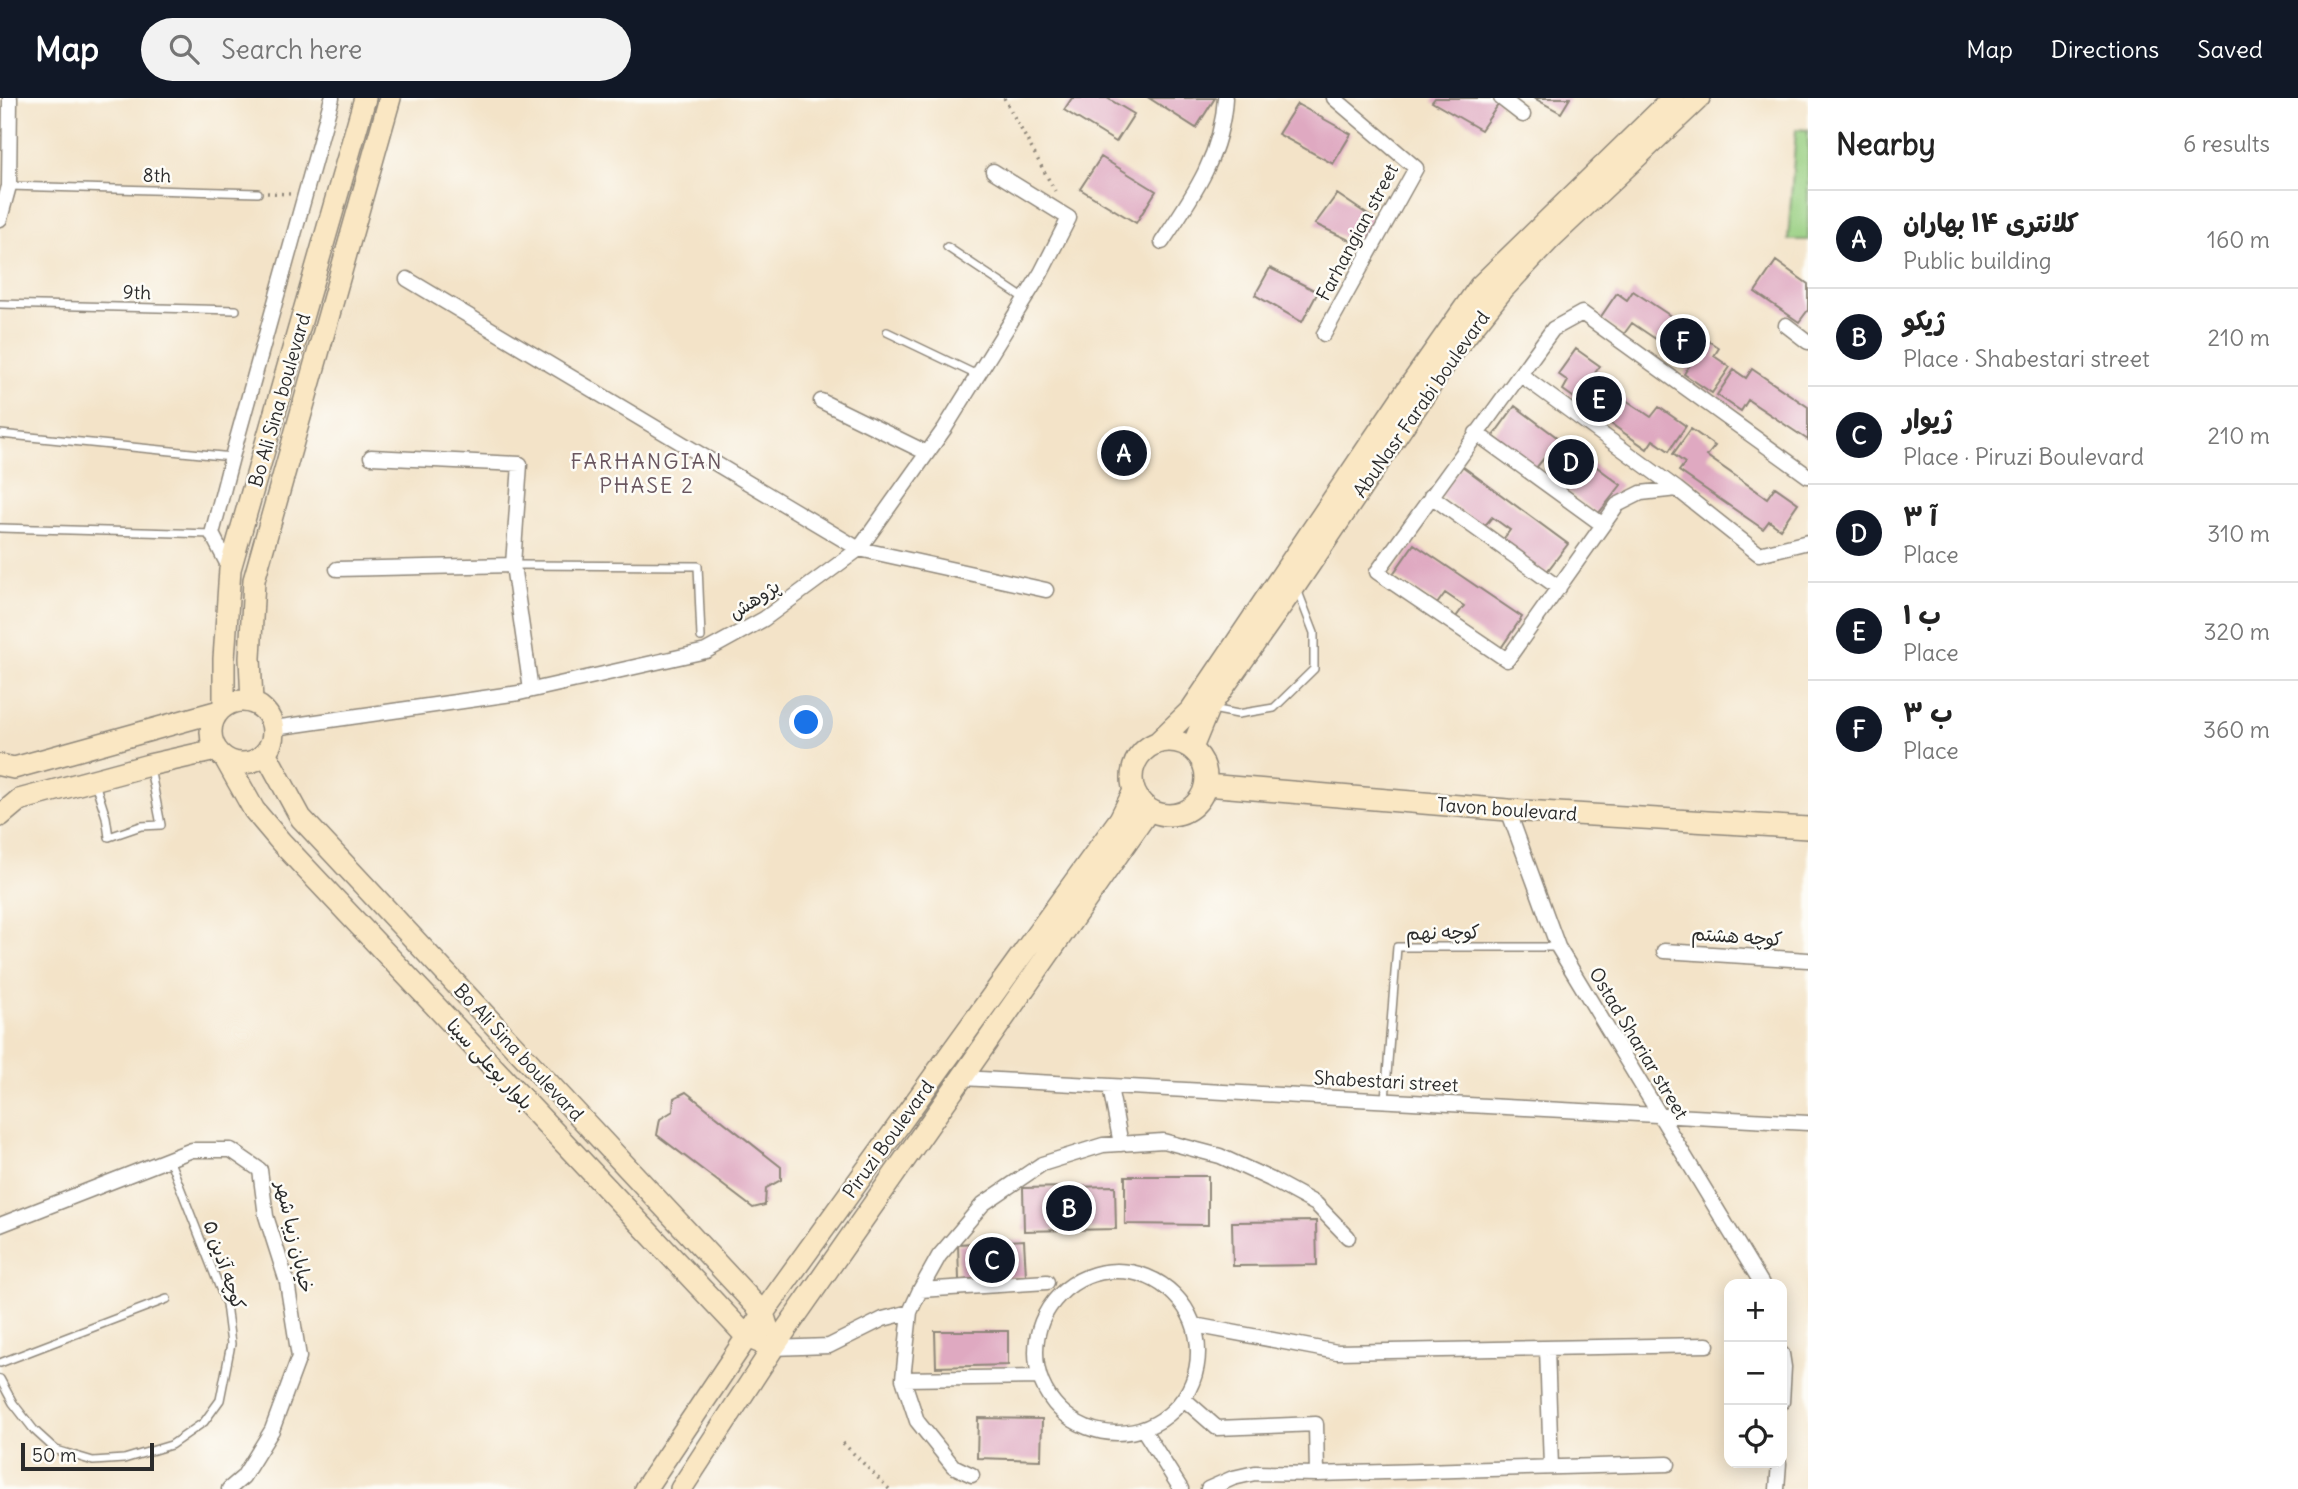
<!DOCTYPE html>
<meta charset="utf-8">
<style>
:root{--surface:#fff;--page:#f2f2f2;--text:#222;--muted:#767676;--line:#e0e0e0;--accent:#111827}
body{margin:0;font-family:Delius,"Playpen Sans Arabic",sans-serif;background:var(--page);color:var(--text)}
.controls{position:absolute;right:21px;bottom:21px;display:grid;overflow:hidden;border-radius:14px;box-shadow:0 4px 18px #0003}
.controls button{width:63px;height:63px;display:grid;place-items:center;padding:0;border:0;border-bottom:2px solid var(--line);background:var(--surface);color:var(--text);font:35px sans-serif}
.scale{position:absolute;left:21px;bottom:18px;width:133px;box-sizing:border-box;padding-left:7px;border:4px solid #2b2b2b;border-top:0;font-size:19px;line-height:24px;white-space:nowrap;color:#2b2b2b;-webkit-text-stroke:5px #fdfcf7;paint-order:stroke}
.you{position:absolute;left:807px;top:625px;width:24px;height:24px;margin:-18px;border:5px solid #fff;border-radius:50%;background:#1a73e8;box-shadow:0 0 0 10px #1a73e833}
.badge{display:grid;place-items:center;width:46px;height:46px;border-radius:50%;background:var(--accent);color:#fff;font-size:23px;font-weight:700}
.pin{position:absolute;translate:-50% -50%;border:4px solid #fff;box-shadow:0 2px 7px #0006}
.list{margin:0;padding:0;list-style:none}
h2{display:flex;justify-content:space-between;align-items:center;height:91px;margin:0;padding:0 28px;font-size:30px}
h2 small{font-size:23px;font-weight:400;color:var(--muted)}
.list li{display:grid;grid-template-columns:46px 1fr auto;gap:21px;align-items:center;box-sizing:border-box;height:98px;padding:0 28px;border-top:2px solid var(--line)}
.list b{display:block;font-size:26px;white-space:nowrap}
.list p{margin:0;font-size:23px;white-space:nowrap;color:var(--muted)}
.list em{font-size:23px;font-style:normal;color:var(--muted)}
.icon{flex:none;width:38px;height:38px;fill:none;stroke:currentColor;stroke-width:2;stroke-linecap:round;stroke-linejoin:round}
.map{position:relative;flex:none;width:1808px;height:1391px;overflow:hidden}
header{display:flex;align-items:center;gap:42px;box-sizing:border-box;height:98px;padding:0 35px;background:var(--accent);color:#fff}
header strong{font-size:33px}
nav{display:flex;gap:38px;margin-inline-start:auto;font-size:24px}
.search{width:490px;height:63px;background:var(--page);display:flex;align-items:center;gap:18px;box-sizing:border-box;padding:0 24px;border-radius:38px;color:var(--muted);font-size:26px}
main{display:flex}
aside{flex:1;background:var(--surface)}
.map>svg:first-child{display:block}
</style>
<header>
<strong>Map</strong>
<div class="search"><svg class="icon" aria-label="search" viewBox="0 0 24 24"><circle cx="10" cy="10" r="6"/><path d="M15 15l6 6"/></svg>Search here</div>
<nav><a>Map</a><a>Directions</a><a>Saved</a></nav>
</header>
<main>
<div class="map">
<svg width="1808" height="1391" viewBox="0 0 1808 1391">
<rect width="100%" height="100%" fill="#fdfcf7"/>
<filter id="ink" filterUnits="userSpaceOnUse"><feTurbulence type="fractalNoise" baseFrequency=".0143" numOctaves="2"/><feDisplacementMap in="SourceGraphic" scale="14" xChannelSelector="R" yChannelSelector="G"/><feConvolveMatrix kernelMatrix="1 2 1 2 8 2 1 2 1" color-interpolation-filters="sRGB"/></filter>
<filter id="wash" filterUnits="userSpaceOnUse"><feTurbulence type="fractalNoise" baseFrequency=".00686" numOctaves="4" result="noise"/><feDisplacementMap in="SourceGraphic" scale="28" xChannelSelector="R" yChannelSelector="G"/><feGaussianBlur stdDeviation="1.57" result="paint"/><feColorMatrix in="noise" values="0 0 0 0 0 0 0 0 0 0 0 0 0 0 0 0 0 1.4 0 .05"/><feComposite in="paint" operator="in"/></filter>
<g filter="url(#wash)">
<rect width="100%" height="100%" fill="#f3e3c8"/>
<path fill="#98cf81" stroke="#627d56" stroke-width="2" d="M1796 31 1808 32V142H1788Z"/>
<g id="blocks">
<path fill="#dfa9c1" d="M1072 0H1107L1134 16 1116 44 1064 12Z
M1149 0H1215L1196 30Z
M1435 0H1494L1500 4 1481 32 1432 4Z
M1534 0H1570L1561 15Z
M1297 6 1351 36 1333 66 1278 36Z
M1101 59 1156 93 1136 125 1080 91Z
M1337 96 1380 125 1364 149 1315 126Z
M1776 163 1808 186V212L1799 224 1755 194Z
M1270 170 1318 194 1302 224 1255 197Z
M1633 193 1719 250 1714 258 1730 269 1712 295 1684 276 1691 265 1632 225 1624 236 1600 220 1617 195 1627 202Z
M1576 251 1600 268 1592 279 1651 319 1659 309 1686 328 1669 353 1653 342 1647 351 1563 292 1568 283 1558 276Z
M1752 271 1808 309V342L1748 302 1741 313 1717 297 1734 272 1746 280Z
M1515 308 1621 387 1598 416 1555 384 1563 373 1545 359 1536 370 1493 338Z
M1691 331 1715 348 1707 358 1767 400 1775 389 1798 405 1780 431 1769 423 1763 431 1679 373 1685 365 1673 356Z
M1462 368 1568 446 1545 476 1502 443 1510 432 1492 419 1483 430 1440 397Z
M1414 446 1522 519 1501 550 1456 519 1464 508 1445 495 1437 506 1393 476Z
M686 994 781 1069V1082L766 1090 765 1107 753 1110 657 1037 660 1021 673 1013 674 1000Z
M1125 1078H1208V1127L1125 1126Z
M1115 1088 1116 1131 1024 1133 1023 1090Z
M1316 1123 1317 1167 1233 1168 1232 1124Z
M1024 1142 1026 1178 959 1182 958 1146Z
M935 1233H1008V1267L936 1269Z
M978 1320 1042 1321 1041 1362 977 1360Z"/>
</g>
</g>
<g filter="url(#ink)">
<use href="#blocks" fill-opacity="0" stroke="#8f877a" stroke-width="2"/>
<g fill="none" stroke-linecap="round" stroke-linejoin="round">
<g stroke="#8f877a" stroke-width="10">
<path id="lane" d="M9 88 258 95
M947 149 1025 201
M0 206 236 212
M887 234 977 277
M0 336 232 359
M0 430 212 436
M513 467 698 468 701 539
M1212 611 1238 616 1274 610 1314 571V535L1297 491
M95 685 106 719 109 739 141 728 161 727 150 670
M1385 1002 1397 849H1557
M0 1265 167 1201
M0 1281 13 1305 34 1332 56 1352 93 1363 124 1361 171 1347 204 1324 220 1302 231 1246 226 1206 169 1061"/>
</g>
<g stroke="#8f877a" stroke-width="17">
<path id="street" d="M1501 0 1523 17
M0 121 9 88 10 0
M1162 144C1193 98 1222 57 1225 0
M407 181 859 451 1046 492
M1786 227 1808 244
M1324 236 1416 70 1334 0
M1521 277 1677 391 1759 456 1808 444
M821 303 927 355
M1476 335 1603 427
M371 359 520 366 513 467
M1677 391 1641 395 1617 407 1507 562 1377 474 1553 231 1582 215 1808 378
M1431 398 1559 490
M230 471 212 436 232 359 332 0
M337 471 513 467 531 592
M274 630 519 595 706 553 764 521 859 451 945 330 1041 175 1069 120 993 73
M1508 712 1558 849 1762 1186
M1664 853 1808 862
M962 980 1808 1025
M1110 989 1121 1046
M0 1127 192 1052H231L260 1072 266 1118 287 1184 299 1259 272 1332 243 1379 229 1391
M1036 1254a81 81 0 1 1 162 0a81 81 0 1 1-162 0Z
M920 1192 1047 1184
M1194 1227 1337 1254 1707 1247
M773 1250 829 1248 883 1221 910 1214
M1547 1250 1551 1369
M1782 1256 1784 1269 1782 1304
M903 1281 1039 1279
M1184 1301 1217 1330 1316 1326 1317 1376
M1143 1331 1181 1391
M972 1377 953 1368 917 1323 903 1281 910 1214 920 1192 939 1158 983 1106 1042 1066 1103 1047 1163 1043 1220 1058 1270 1081 1316 1106 1348 1139
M1208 1391 1233 1380 1255 1375 1317 1376 1668 1366
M1777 1391 1779 1365"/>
</g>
<g stroke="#8f877a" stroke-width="24">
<path id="secondary" d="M211 634a31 31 0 1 1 62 0a31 31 0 1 1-62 0Z
M252 604 250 560 254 482 390 0
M224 609V561L230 471 365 0
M1132 680a37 37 0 1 1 74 0a37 37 0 1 1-74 0Z
M1159 643 1191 612 1400 302 1480 188 1673 0
M1192 650 1208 611 1295 488 1456 250 1504 190 1551 140 1699 0
M266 656 301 720 763 1215 767 1228
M226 662 254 712 281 744 747 1239 759 1244
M0 667 14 670 219 613
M1206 687 1508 712 1808 730
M0 718 19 702 149 667 216 652
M645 1391 763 1215 1120 721 1134 693
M681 1391 773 1250 1149 712"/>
</g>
<path stroke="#8f877a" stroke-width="3.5" stroke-dasharray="2 5" stroke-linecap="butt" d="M1004 0 1055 93
M267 95 291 96
M843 1345 889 1391"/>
<use href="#lane" stroke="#fff" stroke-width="7"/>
<use href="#street" stroke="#fff" stroke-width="14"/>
<use href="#secondary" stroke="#fae7c3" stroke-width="21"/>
</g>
</g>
<g text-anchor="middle" stroke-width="5" stroke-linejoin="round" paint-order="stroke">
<g font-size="19" fill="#2b2b2b" stroke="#fdfcf7">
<text transform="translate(157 77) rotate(2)" y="7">8th</text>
<text transform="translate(1357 134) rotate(-62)" y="7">Farhangian street</text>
<text transform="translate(137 194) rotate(2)" y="7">9th</text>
<text transform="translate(279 302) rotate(-74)" y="7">Bo Ali Sina boulevard</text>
<text transform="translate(1421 306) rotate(-55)" y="7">AbuNasr Farabi boulevard</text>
<text transform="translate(754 501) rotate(-33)" y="7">پژوهش</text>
<text transform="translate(1507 711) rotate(4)" y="7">Tavon boulevard</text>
<text transform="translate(1443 834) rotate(-1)" y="7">کوچه نهم</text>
<text transform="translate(1737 838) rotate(4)" y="7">کوچه هشتم</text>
<text transform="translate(1639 945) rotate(59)" y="7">Ostad Shariar street</text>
<text transform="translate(519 954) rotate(47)" y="7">Bo Ali Sina boulevard</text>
<text transform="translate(490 966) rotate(47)" y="7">بلوار بوعلی سینا</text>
<text transform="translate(1386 983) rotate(3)" y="7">Shabestari street</text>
<text transform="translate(888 1041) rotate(-54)" y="7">Piruzi Boulevard</text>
<text transform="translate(295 1139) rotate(77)" y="7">خیابان زیبا شهر</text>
<text transform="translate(225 1167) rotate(71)" y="7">کوچه آذین ۵</text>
</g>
<g font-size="21" letter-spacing="2" fill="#6a5760" stroke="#fdfcf7">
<text x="647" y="371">FARHANGIAN<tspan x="647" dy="24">PHASE 2</tspan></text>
</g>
</g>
</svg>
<div class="controls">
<button>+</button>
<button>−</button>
<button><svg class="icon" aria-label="locate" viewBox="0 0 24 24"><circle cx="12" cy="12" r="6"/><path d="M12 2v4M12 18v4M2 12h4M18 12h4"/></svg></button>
</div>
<div class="scale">50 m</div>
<div class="you"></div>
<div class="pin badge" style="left:1124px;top:355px">A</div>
<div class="pin badge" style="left:1069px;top:1110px">B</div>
<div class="pin badge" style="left:992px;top:1162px">C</div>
<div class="pin badge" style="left:1571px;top:364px">D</div>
<div class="pin badge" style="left:1599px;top:301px">E</div>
<div class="pin badge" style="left:1683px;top:243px">F</div>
</div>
<aside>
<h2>Nearby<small>6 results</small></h2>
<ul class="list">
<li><span class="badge">A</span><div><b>کلانتری ۱۴ بهاران</b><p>Public building</p></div><em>160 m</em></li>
<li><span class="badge">B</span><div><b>ژیکو</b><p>Place · Shabestari street</p></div><em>210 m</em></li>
<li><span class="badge">C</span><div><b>ژیوار</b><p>Place · Piruzi Boulevard</p></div><em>210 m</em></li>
<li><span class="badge">D</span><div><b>آ ۳</b><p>Place</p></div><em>310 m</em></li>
<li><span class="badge">E</span><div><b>ب ۱</b><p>Place</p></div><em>320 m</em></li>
<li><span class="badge">F</span><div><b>ب ۳</b><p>Place</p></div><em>360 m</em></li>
</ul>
</aside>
</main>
